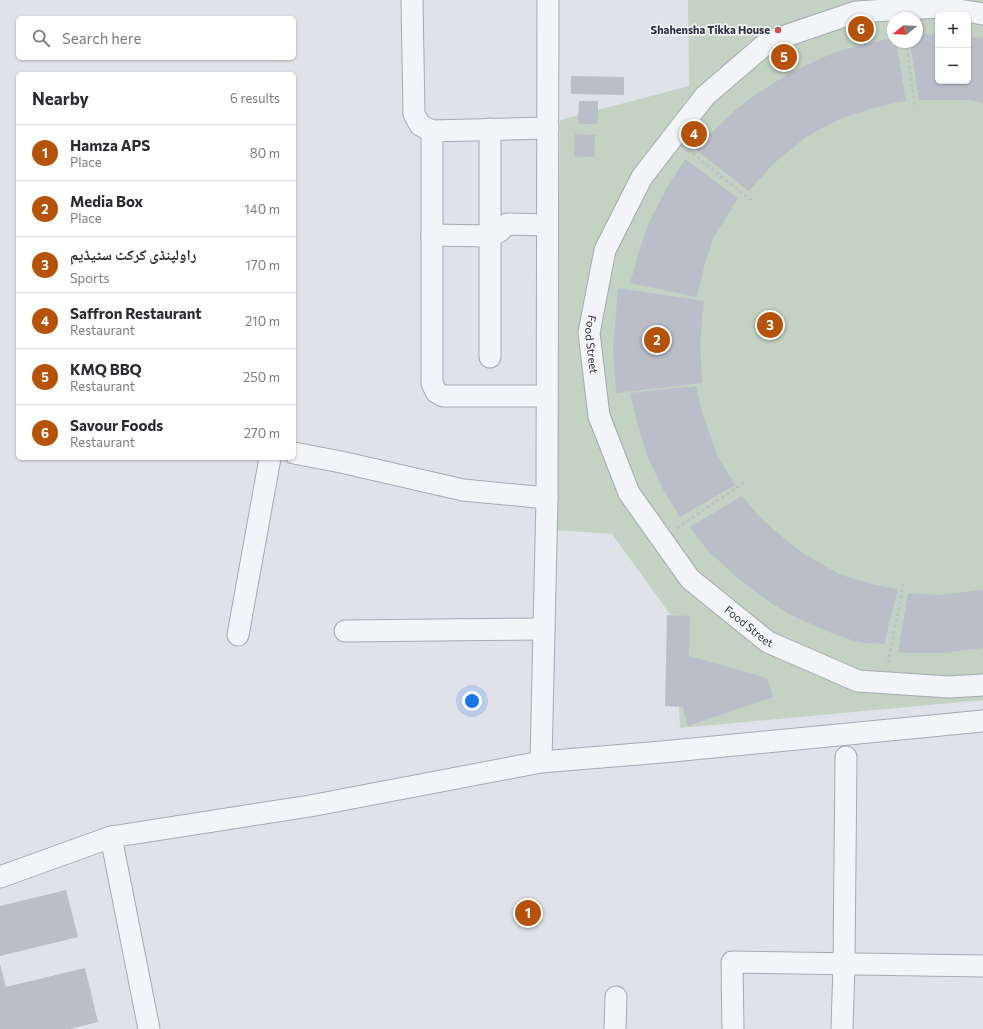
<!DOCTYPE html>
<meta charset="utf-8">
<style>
:root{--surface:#fff;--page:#f7f7f7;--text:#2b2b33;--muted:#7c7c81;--line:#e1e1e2;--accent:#b45309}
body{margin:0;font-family:Commissioner,"Noto Naskh Arabic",sans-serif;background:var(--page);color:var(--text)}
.controls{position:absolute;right:12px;top:12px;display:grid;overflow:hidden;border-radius:6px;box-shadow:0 1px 3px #0004}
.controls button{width:36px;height:36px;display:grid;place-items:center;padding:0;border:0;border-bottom:1px solid var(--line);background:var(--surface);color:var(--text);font:20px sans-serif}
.compass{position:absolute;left:887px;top:12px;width:36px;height:36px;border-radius:50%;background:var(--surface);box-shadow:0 1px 3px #0004;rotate:252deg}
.you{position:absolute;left:472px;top:701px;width:14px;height:14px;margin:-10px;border:3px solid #fff;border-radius:50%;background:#1a73e8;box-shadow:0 0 0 6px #1a73e833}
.badge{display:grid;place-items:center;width:26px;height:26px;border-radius:50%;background:var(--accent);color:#fff;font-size:13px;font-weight:700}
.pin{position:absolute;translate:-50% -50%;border:2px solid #fff;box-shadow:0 1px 4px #0006}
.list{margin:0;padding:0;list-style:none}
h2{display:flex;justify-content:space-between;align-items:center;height:52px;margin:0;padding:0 16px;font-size:17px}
h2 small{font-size:13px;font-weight:400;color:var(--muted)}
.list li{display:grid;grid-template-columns:26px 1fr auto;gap:12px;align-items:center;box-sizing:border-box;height:56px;padding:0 16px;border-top:1px solid var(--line)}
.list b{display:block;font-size:15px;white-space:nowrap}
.list p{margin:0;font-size:13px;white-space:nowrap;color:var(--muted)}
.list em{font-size:13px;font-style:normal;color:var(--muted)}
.icon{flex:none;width:22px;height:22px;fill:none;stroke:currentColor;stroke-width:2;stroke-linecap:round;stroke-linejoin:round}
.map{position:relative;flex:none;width:983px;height:1029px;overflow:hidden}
.search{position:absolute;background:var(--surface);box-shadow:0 1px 3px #0004;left:16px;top:16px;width:280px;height:44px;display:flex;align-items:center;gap:10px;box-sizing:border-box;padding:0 14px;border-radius:6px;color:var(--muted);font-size:15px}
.panel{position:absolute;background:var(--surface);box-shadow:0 1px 3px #0004;left:16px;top:72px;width:280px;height:388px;border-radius:6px}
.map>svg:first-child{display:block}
</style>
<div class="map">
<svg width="983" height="1029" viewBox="0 0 983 1029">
<rect width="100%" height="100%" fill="#e1e2e9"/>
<path fill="#c3d2c2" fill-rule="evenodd" d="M688 0H983V700L680 728 675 621 612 534 555 530 560 120 689 86ZM938 15H968V81H938ZM893 18H917V42H893Z"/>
<path fill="#bbbdc8" d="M917 34H938V81H968V36L983 38V103L969 100H919L910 42H917Z
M893 38V42H896L906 101 893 103 870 109 840 119 818 130 805 138 773 164 749 191 695 149 732 113 755 95 791 72 836 52 865 44Z
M571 76 624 77V95L571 94Z
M579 101H598V124H578Z
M575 134 595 135 594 157 574 156Z
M685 159 738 198 714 237 705 263 697 297 630 283 640 248 649 222 668 186Z
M618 288 704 301 700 342 702 383 616 393 613 348Z
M696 386 702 412 718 457 735 485 680 517 664 491 648 458 638 426 630 393Z
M742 496 758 515 774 530 804 554 841 575 875 585 898 589 884 644 866 643 854 641 829 632 791 615 771 603 739 579 707 550 690 527Z
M983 590V648L942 653H907L898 652 908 593 939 595Z
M667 615 690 616 689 656 767 678 773 697 688 726 683 707 665 706Z
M66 890 78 937 0 956V906Z
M0 964 6 987 85 968 98 1022 70 1029H0Z"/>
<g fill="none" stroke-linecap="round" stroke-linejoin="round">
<g stroke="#a6a8b3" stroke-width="23">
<g id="minor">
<path d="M412 0 414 114 420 125 432 131 548 128"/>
<path id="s1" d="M983 14 939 7 856 12 768 42 705 96 642 177 605 250 589 333 599 416 629 493 690 579 768 642 858 681 949 687 983 685"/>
<path d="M490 129V357"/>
<path d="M432 131V383L436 392 443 396H547"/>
<path d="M432 235 490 236 500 231 507 224 547 225"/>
<path d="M294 453 341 462 463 490 547 498"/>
<path d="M345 631 544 629"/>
<path d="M238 635 270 458"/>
<path d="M541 762 547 498 548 0"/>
<path d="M111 837 149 1029"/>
<path d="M0 877 111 837 310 806 541 762 662 752 983 721"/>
<path d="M615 1029 616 997"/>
<path d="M733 1029 732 962 983 966"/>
<path d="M842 1029 844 964 846 757"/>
</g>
</g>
<path stroke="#bfc0c7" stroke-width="2.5" stroke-dasharray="3 3" stroke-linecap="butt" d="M906 42 915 106 914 108
M688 150 752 201
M677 528 745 482
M888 663 904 581"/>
<use href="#minor" stroke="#f3f4f7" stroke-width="21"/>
</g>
<circle fill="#c8534c" stroke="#f0f2f6" stroke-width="1.5" cx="778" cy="30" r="4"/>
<g text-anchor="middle" stroke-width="3.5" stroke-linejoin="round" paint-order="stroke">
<g font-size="11" font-weight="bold" fill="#2a2d40" stroke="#f0f2f6" text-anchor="end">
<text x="770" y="34">Shahensha Tikka House</text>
</g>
<g font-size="11" fill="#2a2d40" stroke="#f0f2f6">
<text dy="4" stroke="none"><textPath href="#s1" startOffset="584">Food Street</textPath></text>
<text dy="4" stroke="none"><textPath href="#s1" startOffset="920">Food Street</textPath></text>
</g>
</g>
</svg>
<div class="controls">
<button>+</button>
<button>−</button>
</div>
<svg class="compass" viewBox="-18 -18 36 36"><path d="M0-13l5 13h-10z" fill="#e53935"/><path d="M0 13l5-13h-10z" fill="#7c7c81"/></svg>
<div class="you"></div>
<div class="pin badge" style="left:528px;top:913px">1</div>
<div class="pin badge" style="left:657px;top:340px">2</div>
<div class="pin badge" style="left:770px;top:325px">3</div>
<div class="pin badge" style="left:694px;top:134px">4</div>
<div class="pin badge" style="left:784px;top:57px">5</div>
<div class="pin badge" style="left:861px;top:29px">6</div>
<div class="search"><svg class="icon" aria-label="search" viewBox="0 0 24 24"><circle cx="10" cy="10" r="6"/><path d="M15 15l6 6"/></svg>Search here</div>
<section class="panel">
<h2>Nearby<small>6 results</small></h2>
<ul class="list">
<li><span class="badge">1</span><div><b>Hamza APS</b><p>Place</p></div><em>80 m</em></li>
<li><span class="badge">2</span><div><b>Media Box</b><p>Place</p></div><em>140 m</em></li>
<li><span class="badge">3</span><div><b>راولپنڈی کرکٹ سٹیڈیم</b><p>Sports</p></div><em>170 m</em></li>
<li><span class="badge">4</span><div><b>Saffron Restaurant</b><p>Restaurant</p></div><em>210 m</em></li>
<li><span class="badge">5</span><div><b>KMQ BBQ</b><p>Restaurant</p></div><em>250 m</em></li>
<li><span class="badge">6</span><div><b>Savour Foods</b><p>Restaurant</p></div><em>270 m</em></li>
</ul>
</section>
</div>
